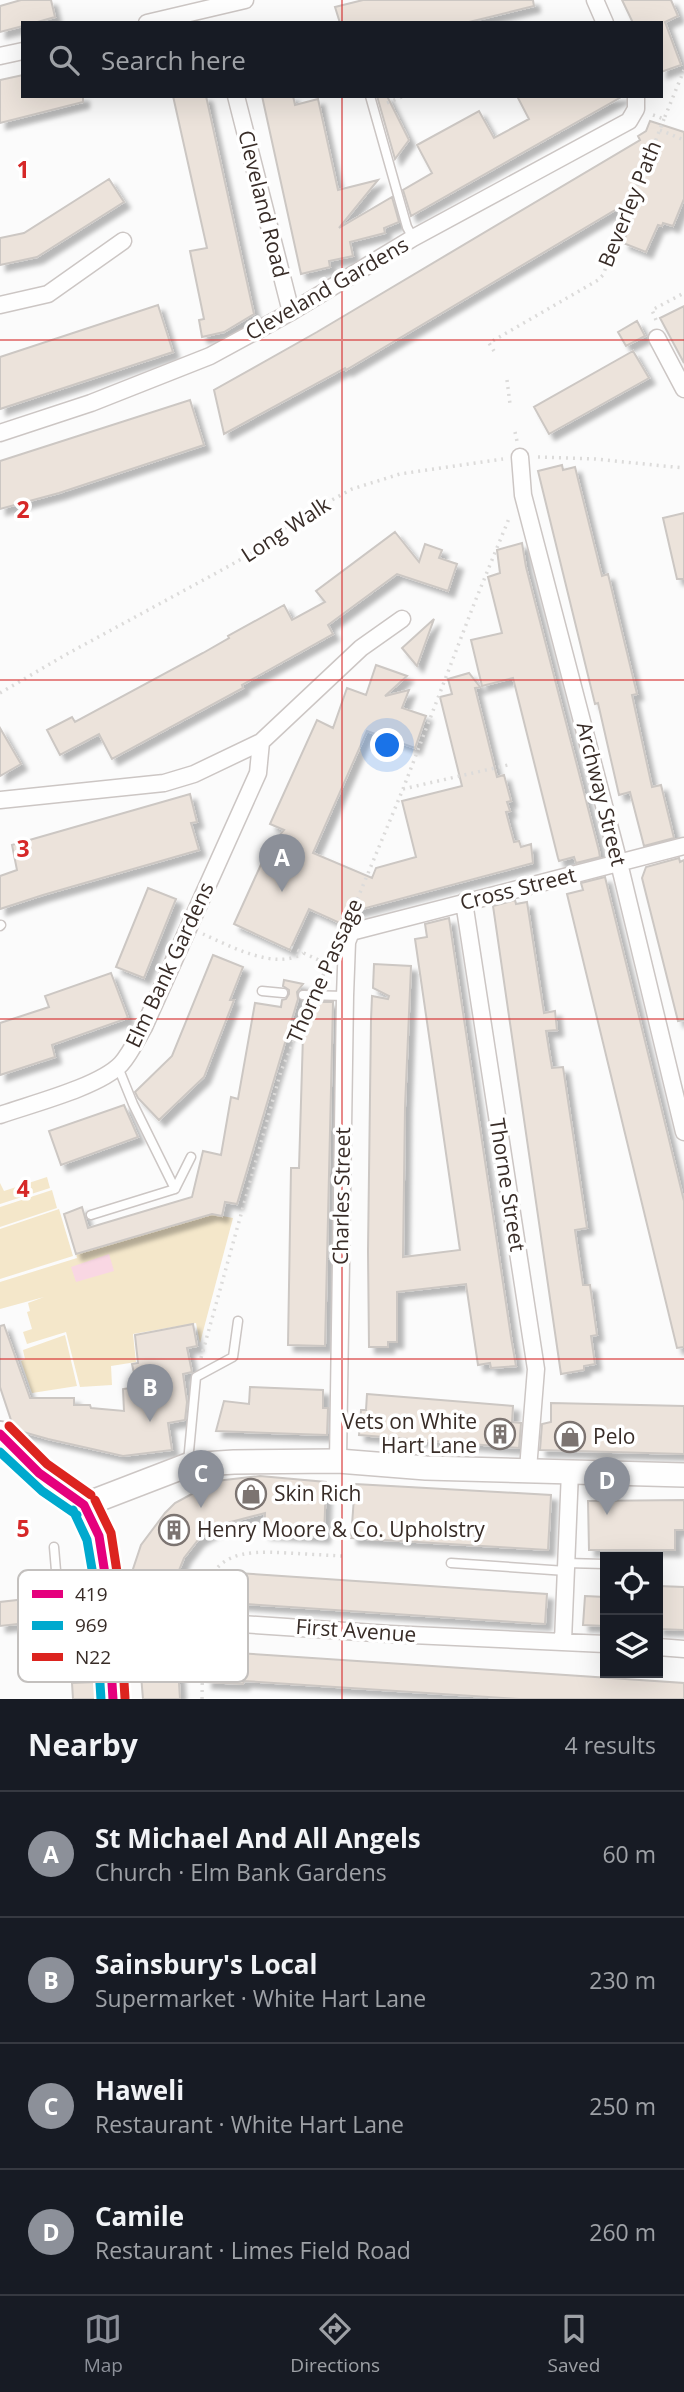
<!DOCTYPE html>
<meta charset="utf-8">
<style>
:root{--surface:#171b24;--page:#242831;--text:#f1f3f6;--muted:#9ea1a6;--line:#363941;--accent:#8c9099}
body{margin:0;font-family:"Open Sans",sans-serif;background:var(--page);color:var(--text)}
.controls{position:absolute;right:21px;bottom:21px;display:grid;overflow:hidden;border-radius:0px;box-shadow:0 7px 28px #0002}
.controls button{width:63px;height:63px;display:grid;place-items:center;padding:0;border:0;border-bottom:2px solid var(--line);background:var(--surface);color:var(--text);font:35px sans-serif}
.you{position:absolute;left:388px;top:746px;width:24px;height:24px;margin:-18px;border:5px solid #fff;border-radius:50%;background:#1a73e8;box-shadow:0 0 0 10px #1a73e833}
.badge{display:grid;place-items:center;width:46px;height:46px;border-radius:50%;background:var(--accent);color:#fff;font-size:23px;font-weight:700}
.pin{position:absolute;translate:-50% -58px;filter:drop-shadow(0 2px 4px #0008)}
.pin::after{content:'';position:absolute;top:37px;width:24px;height:21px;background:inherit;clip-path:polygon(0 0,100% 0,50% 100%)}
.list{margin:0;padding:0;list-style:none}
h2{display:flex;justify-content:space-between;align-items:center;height:91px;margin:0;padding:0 28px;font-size:30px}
h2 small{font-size:23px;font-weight:400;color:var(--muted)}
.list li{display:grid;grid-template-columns:46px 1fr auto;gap:21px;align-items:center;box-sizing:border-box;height:126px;padding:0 28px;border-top:2px solid var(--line)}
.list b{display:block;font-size:26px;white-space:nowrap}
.list p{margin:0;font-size:23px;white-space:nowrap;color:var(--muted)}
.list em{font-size:23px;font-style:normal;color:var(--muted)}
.icon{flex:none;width:38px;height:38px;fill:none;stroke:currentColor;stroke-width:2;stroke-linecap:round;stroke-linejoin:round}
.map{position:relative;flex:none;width:684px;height:1699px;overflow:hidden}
.search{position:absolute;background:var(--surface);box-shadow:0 7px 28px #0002;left:21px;right:21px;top:21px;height:77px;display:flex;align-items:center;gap:18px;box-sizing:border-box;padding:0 24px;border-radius:0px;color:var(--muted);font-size:26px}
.sheet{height:595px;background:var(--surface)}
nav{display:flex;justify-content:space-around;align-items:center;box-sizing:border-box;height:98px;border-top:2px solid var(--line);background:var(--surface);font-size:19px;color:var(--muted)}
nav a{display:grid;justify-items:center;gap:4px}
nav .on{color:var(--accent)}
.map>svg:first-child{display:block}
</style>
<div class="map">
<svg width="684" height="1699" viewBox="0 0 684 1699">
<defs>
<filter id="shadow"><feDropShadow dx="6" dy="6" stdDeviation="2" flood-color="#0004"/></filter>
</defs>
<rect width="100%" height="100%" fill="#fbfbfb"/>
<path fill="#f4e7ca" d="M47 1177 50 1188 0 1204V1183L4 1191Z
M52 1190 57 1208 0 1227V1207Z
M59 1209 73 1256 0 1279V1229Z
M211 1214 233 1218 200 1343 196 1323 133 1334 136 1362 111 1366 112 1385 80 1387 66 1332 27 1344 23 1332 32 1329 27 1312 30 1311 28 1303 44 1297 0 1309V1282L77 1258 76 1254Z
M65 1335 77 1386 32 1393 21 1361 25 1359 23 1350Z"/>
<path fill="#f9d7e3" d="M109 1254 114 1271 76 1282 71 1267Z"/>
<path fill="#ece3db" stroke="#ccc7c3" stroke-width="2" filter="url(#shadow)" d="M21 0H51L55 17 34 23H23V26L0 32V6Z
M363 0H533L534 6 465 23H340L335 7Z
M622 0H671L678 16 665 22 681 65 661 72V23H633Z
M23 75V96H83V102L0 123V80Z
M173 96H206L254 314 224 332 202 337 199 320 204 319 190 251 207 248Z
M262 96H293L295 105 318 99 338 190 378 180 339 228 392 197 399 222 384 228 385 233 350 242 353 256 329 261 330 267 301 274Z
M377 96H387L409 140 395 159Z
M517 96H623L411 216 403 190 432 173 417 145 479 111 494 138 529 119Z
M650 121 684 132V199L673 226 663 223 662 226 658 225 646 252 623 243 642 194 346 370 345 368 224 434 214 390 317 332 640 140 638 136 646 131Z
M109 179 124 202 37 257 0 265V238L24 233Z
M158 305 173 352 0 409V357Z
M684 306V363L660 318Z
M637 321 645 336 626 346 618 332Z
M633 351 649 378 549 434 534 407Z
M190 400 204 445 59 493 0 509V461Z
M562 465 563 470 575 467 602 576 608 574 637 694 632 695 652 787 661 785 674 838 644 846 630 792 619 795 598 703 595 704 538 471Z
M684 513V579H677L663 518Z
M395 532 419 562 425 544 442 550 439 558 457 564 448 591 397 574 328 625 333 634 242 685 243 688 112 759 99 734 60 755 47 730 72 717 75 722 203 653 229 638 228 636 284 605 292 620 325 602 316 591Z
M522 543 526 567 599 851 600 857 576 863 574 857 559 861 558 858 513 678 482 686 471 640 502 633 488 577 500 573 497 550Z
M434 619 417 666 402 648Z
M376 665 407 676 385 696 409 690 402 708 426 716 415 748 367 731 313 853 372 878 376 868 416 857 402 801 462 786 440 697 452 694 448 679 469 673 480 687 475 688 497 777 504 775 511 801 507 802 510 811 506 812 514 842 519 841 521 847 531 844 533 863 347 913 342 924 309 909 290 950 234 924 268 849 284 830 270 824 317 720 333 728 347 688 366 695Z
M0 728 21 764 0 776Z
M190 794 197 822 191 823 199 850 43 895 0 909V876L17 870 12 845Z
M679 858 680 862 684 860V1020L678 1021 642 878 646 867Z
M605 877 684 1201V1347L677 1348 567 894 583 890 581 883Z
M148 888 176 899 144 978 116 967Z
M515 900 516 904 527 902 544 1013 555 1011 557 1030 546 1031 549 1050 552 1068 563 1067 587 1228 575 1230 583 1285H590L597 1335 591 1336 595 1364 584 1366V1370L561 1374 493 906Z
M449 918 511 1337 516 1366 491 1368 490 1363 478 1365 466 1284 397 1292V1342H388V1347H369L368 1251 371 1020 372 996 388 999 389 996 373 988 374 964 411 966 405 1107 403 1257 460 1250 415 939 427 937 425 924Z
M213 955 243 967 230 1000H234L204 1077 159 1120 138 1098 135 1092 172 1056Z
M111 973 128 1018 52 1045 55 1057 0 1075V1023L49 1007 45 996Z
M284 980 303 984 297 992 298 999 237 1204 225 1202 222 1216 212 1214 76 1254 64 1214 82 1207 88 1228 192 1197 203 1151 221 1155 231 1097 238 1099 255 1003 281 1007 282 1000 286 999 289 994V990L283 986Z
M304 1002H333L325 1346 288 1345 291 1168H299Z
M124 1105 138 1137 61 1165 49 1131Z
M193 1324 197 1346 187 1348 192 1372 183 1374 187 1402 185 1420 168 1423 172 1450 123 1456 48 1439 16 1430 13 1426 0 1387V1326L4 1325 30 1398H74V1405H90L91 1408 124 1411 123 1389 137 1387 132 1364 138 1363 135 1335Z
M250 1387 323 1390V1408H328L327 1435 216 1431 224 1401 249 1404Z
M367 1394 513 1406 512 1422 521 1423 519 1448 359 1435 361 1410H366Z
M551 1403 684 1406V1454L540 1450 542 1424 551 1422Z
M260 1476 326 1482 324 1537 264 1533 265 1513 227 1523 198 1540 184 1558 171 1590 170 1600 130 1596 133 1569 141 1545 165 1513 175 1503 201 1489V1492L202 1489 216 1481Z
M355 1484 551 1495 548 1550 351 1538Z
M684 1500V1530H675V1550H589L588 1501Z
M222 1572 547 1594 545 1624 216 1602 218 1579Z
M658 1586 684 1587V1630L658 1629Z
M52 1596 54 1620 0 1626V1602Z
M585 1596 605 1597V1626L583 1625Z
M176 1636 180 1699H143L138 1639Z
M208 1651 684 1683V1699H519L244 1681 243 1684 206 1682Z
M97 1682 98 1699H73L72 1683Z"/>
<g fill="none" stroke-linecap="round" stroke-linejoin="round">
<g stroke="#ccc6c4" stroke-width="11">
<path id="lane" d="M370 96 407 227 413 238
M0 926 1 925
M262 991 283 993
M303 995 345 996
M118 1067 133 1104 175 1189
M91 1215 175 1189 191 1157
M188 1462 196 1377 233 1357 238 1321
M54 1547 65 1677 108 1675
M451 1563 566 1571
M566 1563 605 1564"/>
</g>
<g stroke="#ccc6c4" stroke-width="19">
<path id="street" d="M595 0 605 23
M147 23 245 0
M0 56 23 51
M236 96 291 312
M0 305 48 294 123 241
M657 338 684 389
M0 433 91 403 210 356 291 312 413 238 629 121 636 109V96
M520 457 523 495 619 863 684 1132
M0 800 164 783 194 774 261 742 361 648 402 619
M464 902 536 1369 528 1469
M0 1115C31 1104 99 1087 121 1064 130 1054 137 1039 144 1027L258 773 261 742
M338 1461 345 996 347 942 351 932 684 846
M107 1615 390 1634 605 1644
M563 1641 570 1471
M658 1647 684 1649"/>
</g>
<g stroke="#ccc6c4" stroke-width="26">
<path id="secondary" d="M84 1505 188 1465 234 1462 338 1461 426 1468 684 1475"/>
</g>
<g stroke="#ccc6c4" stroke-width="28">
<path id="primary" d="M0 1434C17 1453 34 1472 55 1487 63 1493 74 1497 82 1504 110 1527 109 1660 113 1699"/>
</g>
<path stroke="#dcdbda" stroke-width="3.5" stroke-dasharray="2 5" stroke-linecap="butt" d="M387 103 404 96
M653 115 664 119 684 70
M660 130 684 140
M656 320 652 310 684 293
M494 351 489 343 598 280 603 275 664 119
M507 380 510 404
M515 432 517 441
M538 457 595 459 684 468
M0 693 67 654 220 571 252 553 297 519 352 489 400 474 503 459
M403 789 508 765
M352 912 403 789 474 604 510 516
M203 934C230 946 276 971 303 953
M291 947 327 964
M320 982 327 967
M201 1358 281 1071 308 1008
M201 1605C211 1553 240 1550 287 1553 305 1554 324 1555 342 1556
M202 1699 203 1637"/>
<use href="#lane" stroke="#fefefe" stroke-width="8"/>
<use href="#street" stroke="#fefefe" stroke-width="16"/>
<use href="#secondary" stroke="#fefefe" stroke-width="23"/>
<use href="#primary" stroke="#fefefe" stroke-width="24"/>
<g stroke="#fff" stroke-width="14">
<path id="bus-1" d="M0 1434 39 1473 84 1505
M84 1505 99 1536 105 1574 113 1699"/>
</g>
<g stroke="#fff" stroke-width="14">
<path id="bus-2" d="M0 1452 42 1491 77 1515
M73 1510 87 1540 93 1575 101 1699"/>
</g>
<g stroke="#fff" stroke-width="14">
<path id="bus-3" d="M9 1426 47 1464 91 1495
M95 1500 111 1533 117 1572 125 1698"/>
</g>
<use href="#bus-1" stroke="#e5007d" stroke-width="9"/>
<use href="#bus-2" stroke="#00a9ce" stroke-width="9"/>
<use href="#bus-3" stroke="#dc241f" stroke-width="9"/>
</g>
<path fill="none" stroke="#d62828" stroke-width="2" stroke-opacity="0.55" d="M342 0V23M342 96V1699M0 340H684M0 680H684M0 1019H684M0 1359H684"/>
<defs>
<g id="building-ring" transform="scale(1.575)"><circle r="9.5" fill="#fff" stroke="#7c7471" stroke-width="1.5"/><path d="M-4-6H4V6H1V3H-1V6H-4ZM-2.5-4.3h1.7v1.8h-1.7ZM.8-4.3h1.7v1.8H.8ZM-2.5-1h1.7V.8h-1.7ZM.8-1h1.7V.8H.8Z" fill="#7c7471"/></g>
<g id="shop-ring" transform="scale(1.575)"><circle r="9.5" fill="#fff" stroke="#7c7471" stroke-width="1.5"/><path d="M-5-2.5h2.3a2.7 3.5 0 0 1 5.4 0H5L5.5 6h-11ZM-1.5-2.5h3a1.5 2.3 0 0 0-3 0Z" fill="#7c7471"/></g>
</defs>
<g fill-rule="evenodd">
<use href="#building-ring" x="500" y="1434"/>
<use href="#shop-ring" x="570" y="1437"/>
<use href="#shop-ring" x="251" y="1494"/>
<use href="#building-ring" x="174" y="1530"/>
</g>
<g text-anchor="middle" stroke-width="7" stroke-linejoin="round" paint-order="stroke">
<g font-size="21" fill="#382c27" stroke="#fff">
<text transform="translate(263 204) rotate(76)" y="7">Cleveland Road</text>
<text transform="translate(630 204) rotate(-68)" y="7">Beverley Path</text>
<text transform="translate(327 289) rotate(-30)" y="7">Cleveland Gardens</text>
<text transform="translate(286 530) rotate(-33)" y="7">Long Walk</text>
<text transform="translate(601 794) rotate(76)" y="7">Archway Street</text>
<text transform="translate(518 889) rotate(-14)" y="7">Cross Street</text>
<text transform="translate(170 965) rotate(-65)" y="7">Elm Bank Gardens</text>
<text transform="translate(325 971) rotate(-66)" y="7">Thorne Passage</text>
<text transform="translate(507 1185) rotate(81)" y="7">Thorne Street</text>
<text transform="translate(342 1196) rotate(-89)" y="7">Charles Street</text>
<text transform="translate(356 1631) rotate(4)" y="7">First Avenue</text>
</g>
<g font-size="21" fill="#382c27" stroke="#fff" text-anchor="start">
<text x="477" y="1429" text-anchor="end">Vets on White<tspan x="477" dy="24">Hart Lane</tspan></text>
<text x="593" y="1444">Pelo</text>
<text x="274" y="1501">Skin Rich</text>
<text x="197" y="1537">Henry Moore &amp; Co. Upholstry</text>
</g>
</g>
<rect x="18" y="1570" width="230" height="112" rx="10" fill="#fff" stroke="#c3c0be" stroke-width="2"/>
<rect x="32" y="1590" width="31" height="8" fill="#e5007d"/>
<rect x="32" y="1621" width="31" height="9" fill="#00a9ce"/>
<rect x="32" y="1653" width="31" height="8" fill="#dc241f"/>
<g font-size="19" fill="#382c27">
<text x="75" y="1601">419</text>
<text x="75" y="1632">969</text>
<text x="75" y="1664">N22</text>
</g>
<g font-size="23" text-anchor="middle" font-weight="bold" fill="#d62828" stroke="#fff" stroke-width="7" stroke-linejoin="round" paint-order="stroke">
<text x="23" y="178">1</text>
<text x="23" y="518">2</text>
<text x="23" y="857">3</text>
<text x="23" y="1197">4</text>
<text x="23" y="1537">5</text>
</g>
</svg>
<div class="controls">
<button><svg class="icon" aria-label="locate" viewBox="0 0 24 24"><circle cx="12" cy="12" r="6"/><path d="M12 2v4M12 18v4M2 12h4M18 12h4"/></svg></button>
<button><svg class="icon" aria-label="layers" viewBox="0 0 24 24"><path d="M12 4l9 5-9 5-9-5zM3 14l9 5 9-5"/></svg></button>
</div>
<div class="you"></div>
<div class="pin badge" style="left:282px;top:892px">A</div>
<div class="pin badge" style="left:150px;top:1422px">B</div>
<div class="pin badge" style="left:201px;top:1508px">C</div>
<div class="pin badge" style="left:607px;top:1515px">D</div>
<div class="search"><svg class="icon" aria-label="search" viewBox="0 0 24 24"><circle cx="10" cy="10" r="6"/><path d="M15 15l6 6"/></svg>Search here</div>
</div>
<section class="sheet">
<h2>Nearby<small>4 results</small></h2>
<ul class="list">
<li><span class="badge">A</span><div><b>St Michael And All Angels</b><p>Church · Elm Bank Gardens</p></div><em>60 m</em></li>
<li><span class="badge">B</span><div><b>Sainsbury's Local</b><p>Supermarket · White Hart Lane</p></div><em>230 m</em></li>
<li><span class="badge">C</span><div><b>Haweli</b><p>Restaurant · White Hart Lane</p></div><em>250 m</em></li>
<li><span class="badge">D</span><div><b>Camile</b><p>Restaurant · Limes Field Road</p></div><em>260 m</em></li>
</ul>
</section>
<nav>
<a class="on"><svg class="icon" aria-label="map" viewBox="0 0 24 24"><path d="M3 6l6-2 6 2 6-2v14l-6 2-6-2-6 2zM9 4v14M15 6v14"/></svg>Map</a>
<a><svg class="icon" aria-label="directions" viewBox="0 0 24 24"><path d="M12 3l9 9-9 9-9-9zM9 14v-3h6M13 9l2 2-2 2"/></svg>Directions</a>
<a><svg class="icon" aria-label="saved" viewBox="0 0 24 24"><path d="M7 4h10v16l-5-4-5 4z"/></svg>Saved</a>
</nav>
